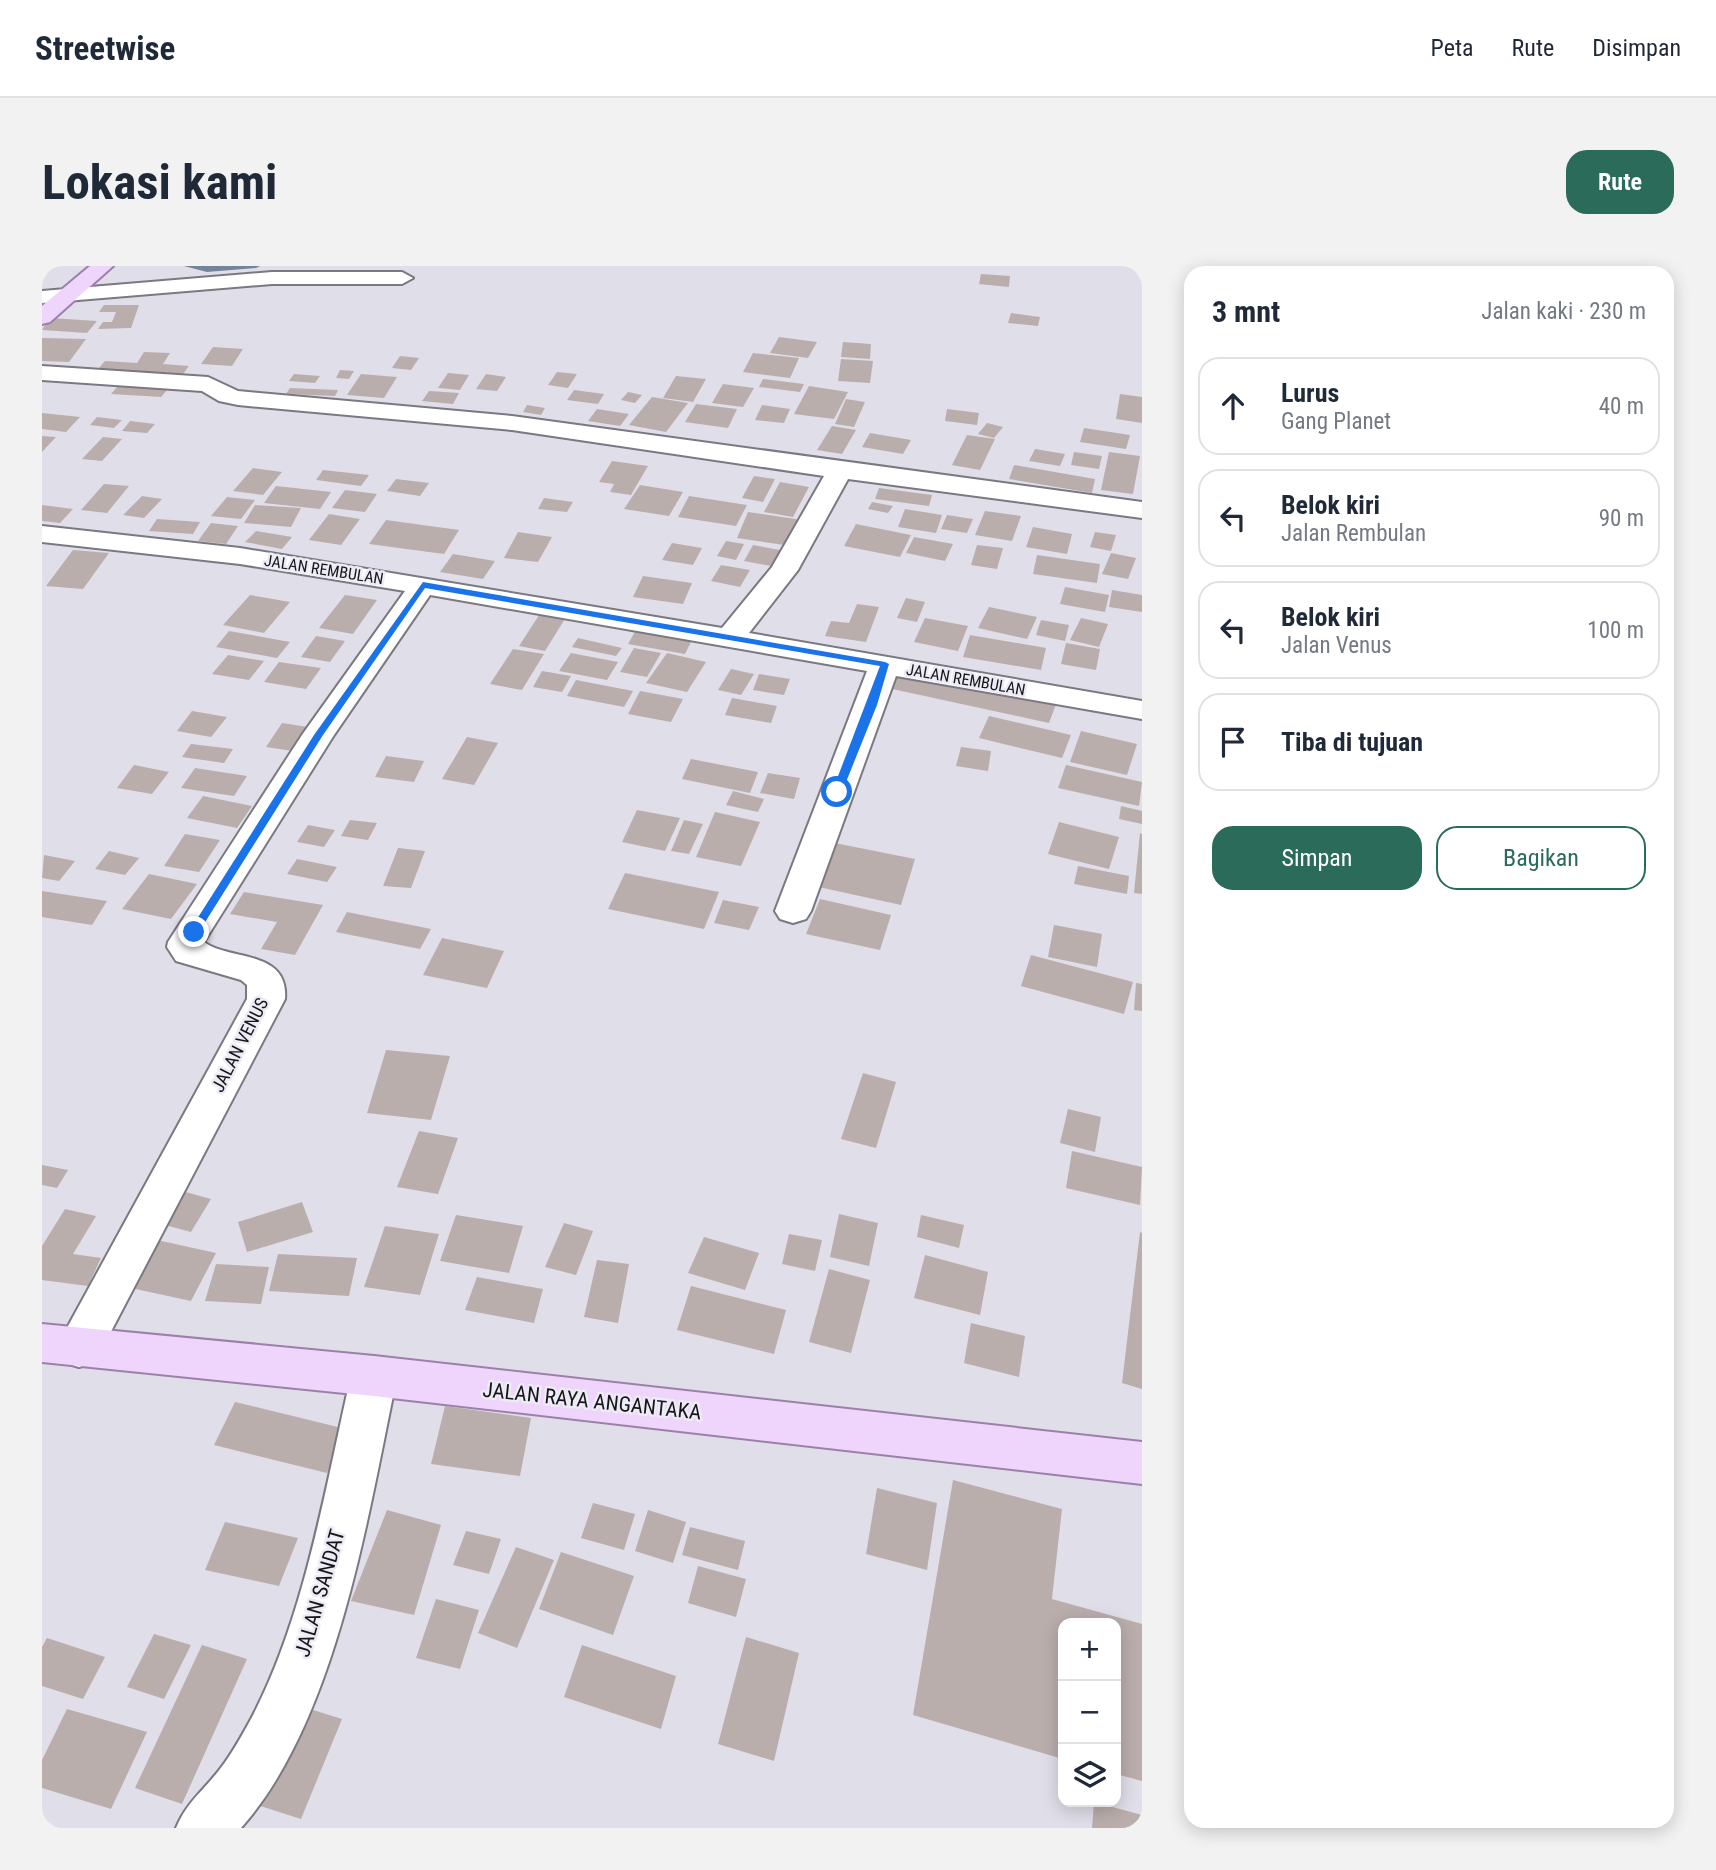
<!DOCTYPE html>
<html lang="id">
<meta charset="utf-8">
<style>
:root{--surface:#fff;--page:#f2f2f3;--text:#1f2937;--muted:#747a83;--line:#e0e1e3;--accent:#2b6b59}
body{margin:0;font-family:"Roboto Condensed",sans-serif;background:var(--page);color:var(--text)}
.controls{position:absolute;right:21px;bottom:21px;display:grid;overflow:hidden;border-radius:14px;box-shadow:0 4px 18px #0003}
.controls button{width:63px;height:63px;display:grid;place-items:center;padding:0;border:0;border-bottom:2px solid var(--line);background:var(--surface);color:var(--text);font:35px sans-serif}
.stop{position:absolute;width:21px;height:21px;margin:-16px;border:5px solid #1a73e8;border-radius:50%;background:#fff}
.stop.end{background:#1a73e8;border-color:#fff;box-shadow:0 2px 7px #0008}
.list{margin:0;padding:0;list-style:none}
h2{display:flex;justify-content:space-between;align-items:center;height:91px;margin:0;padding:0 28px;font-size:30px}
h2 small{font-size:23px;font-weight:400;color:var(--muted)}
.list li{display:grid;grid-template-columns:46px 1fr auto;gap:21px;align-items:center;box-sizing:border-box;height:98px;margin:0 14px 14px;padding:0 14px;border:2px solid var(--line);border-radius:21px}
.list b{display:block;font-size:26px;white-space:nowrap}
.list p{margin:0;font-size:23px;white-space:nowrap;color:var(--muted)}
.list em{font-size:23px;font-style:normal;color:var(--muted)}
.actions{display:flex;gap:14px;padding:21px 28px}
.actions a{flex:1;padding:16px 0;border:2px solid var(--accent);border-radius:21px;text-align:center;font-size:24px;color:var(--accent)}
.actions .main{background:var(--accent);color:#fff}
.icon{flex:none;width:38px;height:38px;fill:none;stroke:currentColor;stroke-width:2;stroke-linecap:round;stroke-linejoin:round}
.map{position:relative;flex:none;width:1100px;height:1562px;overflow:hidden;border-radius:21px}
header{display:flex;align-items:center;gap:42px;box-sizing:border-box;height:98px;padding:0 35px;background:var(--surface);border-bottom:2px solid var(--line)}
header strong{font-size:33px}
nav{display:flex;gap:38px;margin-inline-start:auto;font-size:24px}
.intro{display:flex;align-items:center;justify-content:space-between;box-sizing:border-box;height:168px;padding:0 42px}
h1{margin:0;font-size:49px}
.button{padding:18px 32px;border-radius:21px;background:var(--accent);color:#fff;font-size:24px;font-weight:700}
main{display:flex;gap:42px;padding:0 42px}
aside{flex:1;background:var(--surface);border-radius:21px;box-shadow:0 4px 18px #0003}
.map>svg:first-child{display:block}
</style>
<header>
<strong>Streetwise</strong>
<nav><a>Peta</a><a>Rute</a><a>Disimpan</a></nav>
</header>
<div class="intro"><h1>Lokasi kami</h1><a class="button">Rute</a></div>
<main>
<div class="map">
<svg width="1100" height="1562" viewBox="0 0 1100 1562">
<rect width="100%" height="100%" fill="#e0dee8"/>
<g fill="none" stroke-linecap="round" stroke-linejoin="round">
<path fill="#74849b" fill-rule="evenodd" d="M142 0H218L214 2 165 6Z"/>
</g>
<path fill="#baaead" d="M939 8 968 10 967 21 937 18Z
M62 39H97L89 62 56 63 61 56H70L74 46H57Z
M969 47 998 51 996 60 966 57Z
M8 52 55 55 45 67 0 64Z
M737 71 775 76 766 92 728 87Z
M0 72 44 73 27 96 0 95Z
M801 76 829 78 828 93 799 91Z
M171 81 201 83 190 100 159 98Z
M102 86 128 87 121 98 147 100 141 108 56 103 63 95 95 97Z
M711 87 757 92 748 112 701 106Z
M358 90 377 92 369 104 350 102Z
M799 93 831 95 828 117 796 115Z
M298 104 312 105 307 113 294 112Z
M515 106 535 108 526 122 506 119Z
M406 107 427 109 418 124 396 122Z
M252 108 278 110 273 117 247 115Z
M319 108 355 111 342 132 305 129Z
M444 108 464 111 455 125 434 123Z
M634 110 664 113 651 136 621 132Z
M721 113 762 118 758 126 717 121Z
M681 118 712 122 701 141 670 137Z
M76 120 126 123 119 131 69 128Z
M767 120 806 126 792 153 752 148Z
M248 122 296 124 293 130 244 128Z
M532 124 562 128 556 138 525 134Z
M387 125 417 127 411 138 380 135Z
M586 126 600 129 593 137 579 134Z
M1078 128 1100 131V157L1074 153Z
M610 131 646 137 624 166 587 159Z
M804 133 823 136 812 161 793 158Z
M654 138 695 143 686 162 643 156Z
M485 139 503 142 499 149 481 146Z
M720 139 748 143 742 157 713 154Z
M555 143 587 148 578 160 546 155Z
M905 143 937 147 935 159 903 155Z
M0 147 38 151 24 166 0 163Z
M55 151 80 154 72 162 48 159Z
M88 155 113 158 105 167 80 165Z
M945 157 961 161 952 172 936 168Z
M790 160 814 164 800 188 775 184Z
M1042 162 1088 169 1084 183 1038 176Z
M828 167 869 174 861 188 820 181Z
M925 169 953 173 938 204 910 199Z
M0 170 14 171 0 186Z
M61 171 80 173 60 195 40 193Z
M993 183 1023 188 1018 200 987 195Z
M1032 186 1060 190 1057 203 1029 199Z
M1067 186 1098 190 1091 228 1059 224Z
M570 195 606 200 589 229 568 226 572 218 557 216Z
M972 199 1053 213 1050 227 967 213Z
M211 202 240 206 221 229 191 225Z
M281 204 327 209 319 220 274 214Z
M712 210 733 213 721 236 700 232Z
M354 213 387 217 378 230 345 225Z
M738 216 767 221 751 251 722 246Z
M62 218 87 220 65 247 39 244Z
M598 219 641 226 627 250 582 243Z
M234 220 289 226 278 243 222 237Z
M837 222 890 229 887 240 833 233Z
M303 224 335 228 323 246 290 242Z
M100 230 120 233 102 252 81 249Z
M647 230 705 239 694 260 636 251Z
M185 231 213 234 199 253 169 250Z
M502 232 531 236 525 246 496 243Z
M830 236 851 240 846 247 826 243Z
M0 239 31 243 18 257 0 255Z
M213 239 259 242 249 261 202 257Z
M863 243 900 249 894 267 856 261Z
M943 245 979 250 970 275 933 269Z
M706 246 760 254 749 280 695 272Z
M287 248 318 253 299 279 267 274Z
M905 249 931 253 925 267 899 263Z
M115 253 158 256 151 268 107 265Z
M344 254 417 264 402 288 327 278Z
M169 257 196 260 184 278 156 275Z
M814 258 869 269 858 291 802 280Z
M991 261 1030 268 1025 288 984 281Z
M214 265 250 271 240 283 203 276Z
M476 266 510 271 496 296 462 292Z
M1053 266 1074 269 1069 285 1048 281Z
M872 271 911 278 903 295 864 287Z
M684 275 702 278 694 294 675 290Z
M630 277 660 282 651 299 620 294Z
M711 279 738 284 729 300 702 295Z
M935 279 961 282 955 303 929 299Z
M31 284 67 287 41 323 4 320Z
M1069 287 1094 292 1086 313 1060 308Z
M411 288 453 295 441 313 398 306Z
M995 289 1058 298 1055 317 991 308Z
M679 299 708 304 698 321 669 315Z
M601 310 650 317 641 338 591 331Z
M1023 321 1067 329 1063 346 1018 338Z
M1070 324 1100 329V346L1067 341Z
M208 329 248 336 222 367 181 359Z
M303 329 335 334 311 368 277 362Z
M864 332 883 336 875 356 855 352Z
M815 338 837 341 824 376 783 370 789 355 807 357Z
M947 341 995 351 985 373 936 362Z
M501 343 526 348 503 385 477 380Z
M883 352 926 360 916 385 872 376Z
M1039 352 1066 358 1057 381 1028 374Z
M999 354 1027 359 1023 375 994 369Z
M594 364 650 374 643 388 586 378Z
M187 365 248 376 235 392 174 381Z
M928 369 1004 382 999 404 921 391Z
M274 370 303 375 288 396 259 391Z
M536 372 580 382 574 390 530 381Z
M1024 377 1058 383 1054 404 1019 398Z
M592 382 619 387 605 411 578 406Z
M471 383 502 388 480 424 448 418Z
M529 387 576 396 565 414 517 405Z
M625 387 664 396 645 426 604 417Z
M186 389 222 395 207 414 170 408Z
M237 396 279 402 264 423 222 416Z
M689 403 712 408 699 429 676 424Z
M851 404 1016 433 1007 457 841 421Z
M500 405 529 410 520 426 491 421Z
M717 408 748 413 742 429 711 424Z
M534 414 591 425 582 441 525 430Z
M598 425 641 433 629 456 586 448Z
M690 432 735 440 729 457 683 449Z
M150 445 185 451 169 471 135 465Z
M947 450 1029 469 1020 492 937 472Z
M240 457 266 461 251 485 224 481Z
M1039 465 1095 478 1085 509 1028 496Z
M425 471 456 477 432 519 400 513Z
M149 478 191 483 182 497 140 491Z
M919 481 949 485 946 505 914 500Z
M344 490 382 495 372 516 333 511Z
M649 493 716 506 708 527 640 513Z
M92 499 127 506 110 528 75 522Z
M1024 499 1100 516 1097 540 1016 522Z
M153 502 205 510 192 530 139 522Z
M726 507 758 512 752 533 718 527Z
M691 525 722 533 716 546 684 539Z
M161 530 210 540 195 562 145 552Z
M1079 540 1100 545V558L1077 553Z
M595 544 638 552 623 585 580 576Z
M673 546 718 556 699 600 654 591Z
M308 554 335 557 326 574 299 570Z
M642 554 661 558 647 588 629 585Z
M1017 556 1077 571 1067 603 1006 588Z
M266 559 293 564 282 581 255 576Z
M1098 567 1100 568V628L1092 627Z
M143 568 178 574 157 606 122 600Z
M788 576 873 593 859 639 772 620Z
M356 582 383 585 369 622 341 620Z
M67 585 97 592 83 609 53 603Z
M2 589 33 595 17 615 0 612Z
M255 593 295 601 285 616 245 608Z
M1036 600 1087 610 1085 628 1032 618Z
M583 607 677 626 662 663 566 643Z
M107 608 155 618 129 653 80 643Z
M0 625 65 635 50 659 0 651Z
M202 626 281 639 253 689 219 683 235 656 188 648Z
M778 633 849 649 838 684 764 668Z
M681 634 717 641 707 664 672 657Z
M305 646 389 663 378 683 294 666Z
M1012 659 1060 668 1055 701 1006 691Z
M400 672 462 685 445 722 381 709Z
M989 689 1091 716 1082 748 979 720Z
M1094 717 1100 718V745L1092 744Z
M344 784 408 790 389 854 325 847Z
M821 807 854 816 834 882 799 873Z
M1026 843 1059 851 1053 886 1018 877Z
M377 865 416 872 396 928 355 921Z
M1030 885 1100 901 1098 939 1024 922Z
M0 899 26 904 15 922 0 919Z
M129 922 169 933 149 966 108 955Z
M260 936 271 966 205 986 196 956Z
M23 943 54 950 31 988 59 992 46 1020 0 1014V980Z
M797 948 836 957 827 1000 788 991Z
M414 949 481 960 467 1007 398 995Z
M879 949 922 959 917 982 875 971Z
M522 957 551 965 534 1009 503 1001Z
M343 960 397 968 378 1029 322 1021Z
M1098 966 1100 967V1123L1080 1117Z
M747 968 780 974 773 1005 740 998Z
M662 971 717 987 703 1024 646 1007Z
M115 974 174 987 149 1035 89 1022Z
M236 988 315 992 307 1030 227 1025Z
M883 989 946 1006 938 1049 872 1032Z
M555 994 587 998 576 1057 542 1051Z
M174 998 227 1001 219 1038 163 1035Z
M787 1003 828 1014 809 1087 767 1076Z
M435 1011 501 1023 492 1057 423 1044Z
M649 1020 744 1044 732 1088 635 1064Z
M929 1057 983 1070 977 1111 922 1097Z
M193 1136 304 1163 285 1207 172 1179Z
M403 1140 489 1152 478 1210 389 1198Z
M911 1214 1020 1243 1010 1333 1100 1358V1515L1074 1508V1357H1021V1493L871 1449Z
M835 1222 895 1237 885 1304 824 1288Z
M551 1237 593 1248 582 1284 539 1272Z
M345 1244 399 1259 372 1349 309 1335Z
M606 1244 644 1256 631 1297 593 1285Z
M183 1256 256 1272 237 1320 163 1304Z
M648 1261 703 1275 696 1304 640 1289Z
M424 1265 459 1273 447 1308 411 1299Z
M474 1281 512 1294 475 1382 436 1367Z
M519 1286 592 1310 571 1369 497 1343Z
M656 1300 704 1313 694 1351 646 1337Z
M394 1333 437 1344 418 1403 374 1392Z
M112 1368 149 1379 122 1433 85 1421Z
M704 1371 757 1387 732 1495 676 1478Z
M5 1372 63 1391 41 1433 0 1420V1381Z
M160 1379 205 1393 140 1538 93 1522Z
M540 1379 634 1410 619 1463 522 1431Z
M252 1438 300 1453 259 1553 209 1537Z
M25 1443 105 1466 69 1543 0 1522V1494Z
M1052 1536 1100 1549V1562H1050Z"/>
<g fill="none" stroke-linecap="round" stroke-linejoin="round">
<g stroke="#7a7881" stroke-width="4">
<path id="minor" d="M230 6H360L371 12 360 18H230L0 37V25Z
M0 100 166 111 196 125 470 150 1100 236V252L806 213 756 304 707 367 1100 435V453L854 410 769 645 764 653 751 657 738 653 733 645 825 405 388 329 292 469 162 676C187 695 247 683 243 733L53 1096 37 1101 21 1096 14 1082 205 733V719L199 714 134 695 125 681 126 676 260 469 363 325 198 298 0 276V260L198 282 680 362 730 301 782 210 470 164 196 139 177 135 160 125 0 114Z
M332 1090 348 1096 355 1110C326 1249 295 1454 199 1562H134C144 1537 162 1524 178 1503 190 1488 200 1469 209 1453 263 1351 283 1222 309 1110L316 1096Z"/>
</g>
<g stroke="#9c80aa" stroke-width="4">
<path id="major" d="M48 0H71L8 56 0 58V40Z
M0 1058 332 1090 1100 1176V1218L332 1130 0 1096Z"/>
</g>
<use href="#minor" fill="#fff" fill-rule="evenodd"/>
<use href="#major" fill="#efd5fb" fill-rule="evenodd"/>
</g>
<path fill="#1a73e8" d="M381 316 843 396 847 398 835 439 800 526 795 529 790 526 838 400 383 322 281 469 155 669H148V664L272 469Z"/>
<g text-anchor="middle" stroke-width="5" stroke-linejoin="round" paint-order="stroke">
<g font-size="16" fill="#161518" stroke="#edebf5">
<text transform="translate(282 303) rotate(9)" y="6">JALAN REMBULAN</text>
<text transform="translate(924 413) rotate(10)" y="6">JALAN REMBULAN</text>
</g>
<g font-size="18" fill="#161518" stroke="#edebf5">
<text transform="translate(198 779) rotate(-63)" y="6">JALAN VENUS</text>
</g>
<g font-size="21" fill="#161518" stroke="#edebf5">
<text transform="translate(550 1135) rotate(6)" y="7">JALAN RAYA ANGANTAKA</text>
<text transform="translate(278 1327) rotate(-74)" y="7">JALAN SANDAT</text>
</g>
</g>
</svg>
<div class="controls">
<button>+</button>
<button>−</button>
<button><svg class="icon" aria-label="layers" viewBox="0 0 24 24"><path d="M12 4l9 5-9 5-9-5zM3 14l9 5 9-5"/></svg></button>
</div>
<div class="stop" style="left:795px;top:526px"></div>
<div class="stop end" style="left:152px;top:666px"></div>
</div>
<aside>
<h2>3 mnt<small>Jalan kaki · 230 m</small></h2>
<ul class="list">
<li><svg class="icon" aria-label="ahead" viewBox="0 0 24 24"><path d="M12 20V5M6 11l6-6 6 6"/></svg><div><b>Lurus</b><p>Gang Planet</p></div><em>40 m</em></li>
<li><svg class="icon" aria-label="left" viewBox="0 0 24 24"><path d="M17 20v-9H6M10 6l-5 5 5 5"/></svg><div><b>Belok kiri</b><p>Jalan Rembulan</p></div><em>90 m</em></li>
<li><svg class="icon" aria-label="left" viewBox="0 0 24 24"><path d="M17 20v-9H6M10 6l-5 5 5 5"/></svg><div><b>Belok kiri</b><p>Jalan Venus</p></div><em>100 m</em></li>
<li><svg class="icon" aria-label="arrive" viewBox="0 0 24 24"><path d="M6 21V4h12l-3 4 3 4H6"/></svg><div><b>Tiba di tujuan</b></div></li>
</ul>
<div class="actions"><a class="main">Simpan</a><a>Bagikan</a></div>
</aside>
</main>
